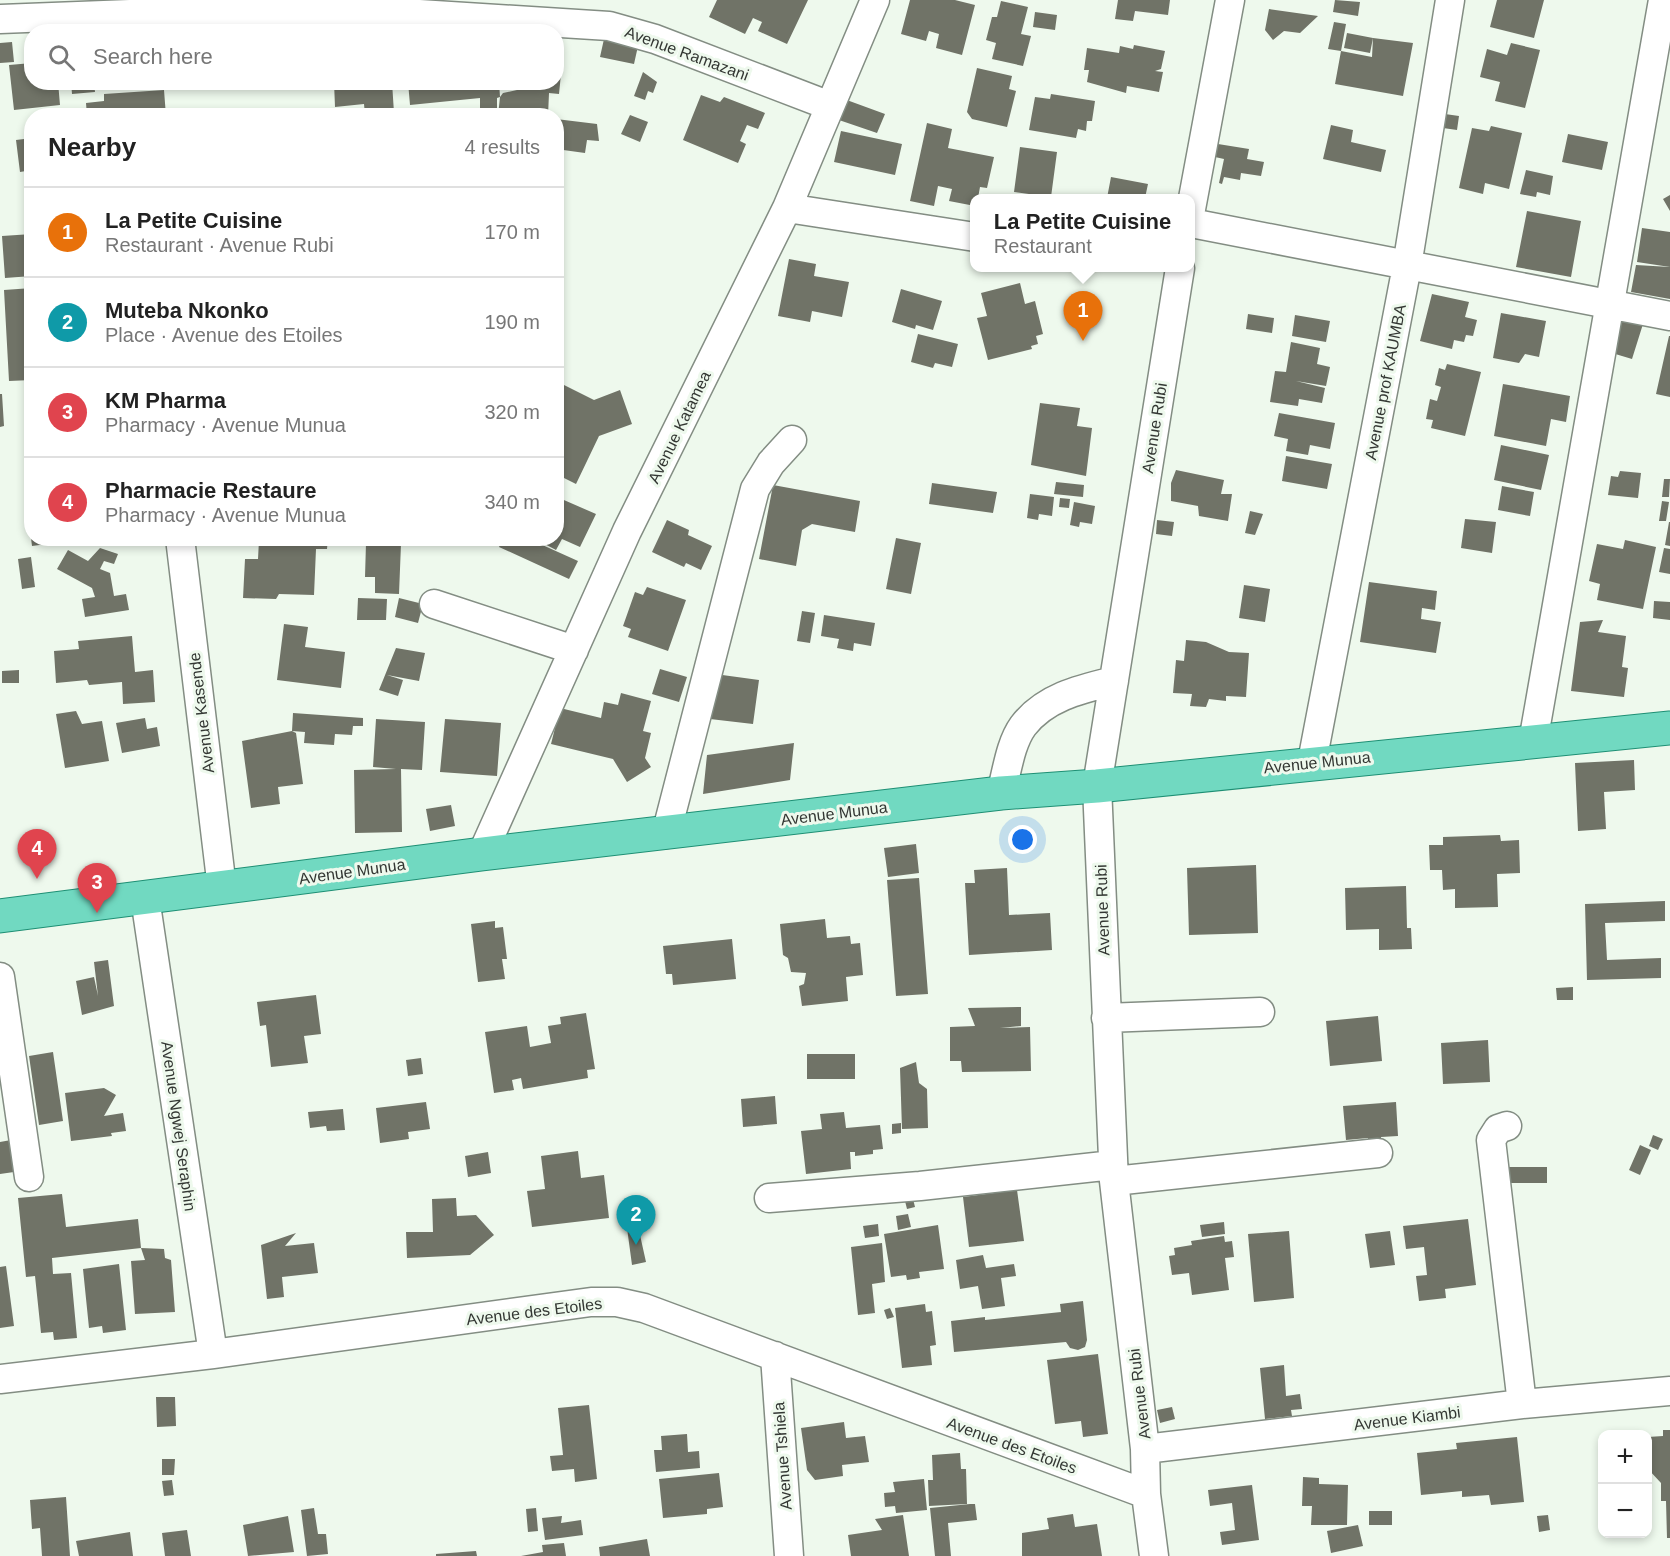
<!DOCTYPE html>
<meta charset="utf-8">
<style>
:root{--surface:#fff;--page:#f6f6f6;--text:#222;--muted:#767676;--line:#e0e0e0;--accent:#111827}
body{margin:0;font-family:Helvetica,sans-serif;background:var(--page);color:var(--text)}
.controls{position:absolute;right:18px;bottom:18px;display:grid;overflow:hidden;border-radius:12px;box-shadow:0 3px 9px #0003}
.controls button{width:54px;height:54px;display:grid;place-items:center;padding:0;border:0;border-bottom:2px solid var(--line);background:var(--surface);color:var(--text);font:30px sans-serif}
.you{position:absolute;left:1023px;top:840px;width:21px;height:21px;margin:-15px;border:4px solid #fff;border-radius:50%;background:#1a73e8;box-shadow:0 0 0 9px #1a73e833}
.badge{display:grid;place-items:center;width:39px;height:39px;border-radius:50%;background:var(--accent);color:#fff;font-size:20px;font-weight:700}
.pin{position:absolute;translate:-50% -50px;filter:drop-shadow(0 2px 3px #0008)}
.pin::after{content:'';position:absolute;top:32px;width:21px;height:18px;background:inherit;clip-path:polygon(0 0,100% 0,50% 100%)}
.popup{position:absolute;left:970px;top:194px;width:225px;height:78px;box-sizing:border-box;display:grid;place-content:center;border-radius:12px;background:var(--surface);filter:drop-shadow(0 2px 4px #0005);font-size:20px;white-space:nowrap;color:var(--muted)}
.popup b{font-size:22px;color:var(--text)}
.popup::after{content:'';position:absolute;left:50%;top:100%;margin-left:-12px;border:12px solid transparent;border-top-color:var(--surface)}
.list{margin:0;padding:0;list-style:none}
h2{display:flex;justify-content:space-between;align-items:center;height:78px;margin:0;padding:0 24px;font-size:26px}
h2 small{font-size:20px;font-weight:400;color:var(--muted)}
.list li{display:grid;grid-template-columns:39px 1fr auto;gap:18px;align-items:center;box-sizing:border-box;height:90px;padding:0 24px;border-top:2px solid var(--line)}
.list b{display:block;font-size:22px;white-space:nowrap}
.list p{margin:0;font-size:20px;white-space:nowrap;color:var(--muted)}
.list em{font-size:20px;font-style:normal;color:var(--muted)}
.icon{flex:none;width:33px;height:33px;fill:none;stroke:currentColor;stroke-width:2;stroke-linecap:round;stroke-linejoin:round}
.map{position:relative;flex:none;width:1670px;height:1556px;overflow:hidden}
.search{position:absolute;background:var(--surface);box-shadow:0 3px 9px #0003;left:24px;top:24px;width:540px;height:66px;display:flex;align-items:center;gap:15px;box-sizing:border-box;padding:0 21px;border-radius:24px;color:var(--muted);font-size:22px}
.panel{position:absolute;background:var(--surface);box-shadow:0 3px 9px #0003;left:24px;top:108px;width:540px;height:438px;border-radius:24px}
.map>svg:first-child{display:block}
</style>
<div class="map">
<svg width="1670" height="1556" viewBox="0 0 1670 1556">
<rect width="100%" height="100%" fill="#eef9ed"/>
<path fill="#707367" d="M717 0H808L787 44 758 31 762 22 753 18 745 34 709 17Z
M910 0H955L975 5 962 55 936 48 939 34 929 31 926 41 901 34Z
M1118 0H1170L1168 15 1135 11 1133 21 1115 19Z
M1335 0 1360 2 1358 16 1333 12Z
M1497 0H1544L1534 38 1490 27Z
M1001 1 1028 7 1021 34 1031 36 1023 66 992 59 996 43 986 40 992 17H997Z
M1269 9 1318 16 1300 33 1284 31 1273 40 1265 30Z
M1035 12 1057 15 1055 30 1033 27Z
M1334 22 1346 24 1341 51 1328 49Z
M1347 33 1373 38 1370 53 1344 48Z
M1373 38 1413 43 1403 96 1335 84 1341 51 1372 57Z
M604 39 638 46 634 64 600 57Z
M12 42 14 62 0 63V43Z
M1511 43 1540 50 1525 108 1495 101 1500 82 1480 77 1487 49 1507 55Z
M1134 45 1165 51 1161 69 1155 71 1163 72 1159 92 1127 86 1126 93 1087 82 1089 70H1084L1087 48 1119 53 1120 46 1133 49Z
M556 54H563L559 94 549 93 548 116H498L500 97 497 98V116H480V98L410 105 408 82H499L500 97 503 93 517 90 518 82H556Z
M32 63V82H58L60 105 14 110 9 65Z
M977 68 1012 76 1009 89 1016 91 1007 127 972 119 967 112Z
M643 72 657 82 653 93 648 91 645 100 634 96Z
M71 82H94L95 92 72 94Z
M334 82H392L394 113 365 115 364 104 335 107Z
M164 90 166 116H87L86 103 104 101V94Z
M1051 94 1095 101 1092 121H1087L1086 131 1078 129 1076 138 1029 130 1035 97 1050 99Z
M701 95 720 102 724 97 765 113 758 129 747 125 740 141 746 144 738 163 683 140Z
M844 99 885 114 877 133 836 119Z
M1445 114 1459 116 1457 130 1443 128Z
M630 115 648 122 640 142 621 134Z
M556 119 597 124 599 141 587 140 585 153 556 149Z
M927 123 952 129 948 148 994 157 987 188 980 187 978 198H975V206L949 201 952 189 938 186 934 206 910 201Z
M1331 125 1353 130 1351 142 1386 150 1381 172 1323 159Z
M1491 126 1522 133 1509 189 1485 183 1483 194 1459 188 1472 128 1489 131Z
M841 131 902 144 895 175 834 162Z
M1568 134 1608 142 1602 170 1562 162Z
M32 138V170L20 172 16 140Z
M1218 144 1249 149 1247 159 1264 162 1261 176 1241 173 1240 180 1224 177 1222 184 1219 183 1224 159 1215 157Z
M1020 147 1057 152 1051 197 1014 192Z
M1526 170 1553 176 1550 195 1537 192 1536 197 1520 194Z
M1111 177 1148 184 1145 198H1107Z
M1015 195 1035 197V198H1015Z
M1670 195V211L1663 199Z
M1527 211 1581 221 1571 277 1516 267Z
M1642 228 1670 232V267L1637 262Z
M32 234V276L5 278 2 236Z
M789 259 816 264 814 276 849 282 842 317 812 311 810 322 778 316Z
M1636 265 1670 267V299L1631 292Z
M1020 283 1025 304 1035 301 1043 334 1036 336 1038 344 1031 346 1032 349 988 360 977 318 987 316 981 293Z
M32 288V380L9 381 4 290Z
M901 289 942 301 933 330 916 325 915 329 892 322Z
M1432 294 1469 302 1465 317 1477 320 1473 336 1466 335 1464 342 1454 340 1452 349 1420 341Z
M1501 313 1546 321 1539 357 1525 354 1519 363 1493 358Z
M1248 314 1274 318 1272 333 1246 329Z
M1295 315 1330 321 1326 342 1292 336Z
M1623 319 1643 324 1632 359 1612 353Z
M918 334 958 344 952 367 935 363 933 368 911 362Z
M1669 336H1670V397L1656 394Z
M1291 342 1320 348 1317 364 1330 367 1326 386 1296 381 1325 388 1322 403 1299 399 1298 406 1270 402 1275 371 1286 372Z
M1447 364 1481 372 1465 436 1431 428 1433 420 1426 419 1430 399 1437 401 1441 387 1435 385 1439 368 1445 370Z
M556 381 594 400 620 390 632 424 599 436 576 484 556 474V442L563 430 556 427Z
M1503 384 1570 396 1566 422 1551 419 1546 446 1494 436Z
M0 394H2L4 426 0 427Z
M1040 403 1080 408 1077 426 1092 428 1086 476 1031 465Z
M1279 413 1335 423 1330 449 1310 445 1308 455 1286 451 1288 439 1274 436Z
M1501 445 1549 455 1541 490 1494 480Z
M1286 456 1332 464 1327 489 1282 481Z
M1176 470 1224 480 1221 494H1232L1228 521 1199 516 1198 506 1171 501V483Z
M1620 471 1641 473 1638 498 1608 495 1611 476 1618 477Z
M1664 479H1670L1669 497H1662Z
M1056 482 1084 485 1083 497 1054 494Z
M932 483 997 492 993 513 929 504Z
M773 485 860 501 855 532 812 524 802 530 796 566 759 559Z
M1502 486 1534 492 1530 516 1498 510Z
M1030 494 1054 497 1052 516 1039 514 1038 520 1027 518Z
M32 496V533H30L25 497Z
M557 497 596 514 580 547 562 539 556 550 539 541 538 543 578 561 569 579 499 547 503 538H556Z
M1060 498 1070 499 1069 508 1059 507Z
M1662 501 1669 502 1666 521H1659Z
M1074 502 1095 506 1092 524 1080 522 1079 527 1070 525Z
M1250 511 1263 514 1255 535 1245 533Z
M1465 519 1496 522 1492 553 1461 548Z
M667 520 689 530 688 535 712 546 701 570 686 563 684 567 652 552Z
M1157 520 1174 522 1172 536 1156 534Z
M1669 522H1670V546L1665 545Z
M31 538H76V540L32 546Z
M313 538H328L327 549H316L314 595 279 594 276 599 243 598 245 559H258L259 540 312 541Z
M896 538 921 543 911 594 886 589Z
M1625 540 1656 547 1643 609 1597 600 1600 584 1589 581 1597 544 1623 549Z
M366 543 401 544 399 594 375 593V577H365Z
M100 548 118 554 114 564 104 561 100 569 110 573 114 596 126 594 129 610 85 617 82 599 95 597 92 588 57 569 68 550 88 561Z
M1664 548 1670 549V574L1659 572Z
M31 557 35 587 22 589 18 559Z
M1369 582 1437 591 1435 610 1422 608 1421 619 1441 622 1436 653 1360 642Z
M1244 585 1270 589 1265 622 1239 618Z
M647 587 686 600 668 651 628 637 631 629 623 626 635 592 643 595Z
M358 598 387 599 386 620H357Z
M399 598 423 604 418 623 395 617Z
M1654 601 1670 602V620L1653 618Z
M802 611 815 613 810 643 797 641Z
M824 615 875 623 871 646 854 643 853 651 837 648 839 639 821 636Z
M1603 620 1598 632 1626 636 1622 667 1628 668 1624 697 1571 691 1580 622Z
M284 624 308 627 305 647 345 652 341 688 277 680Z
M132 636 135 672 153 670 155 702 123 704 122 682 89 685 87 680 56 683 54 651 79 649 78 641Z
M1186 640 1206 642 1229 652 1249 653 1246 697 1226 696V701L1209 699 1206 707 1190 706 1192 694 1173 693 1176 660 1184 661Z
M396 648 425 653 419 681 387 675 403 680 398 696 379 690Z
M660 669 687 677 679 702 652 694Z
M19 670V683H2V671Z
M715 674 759 680 753 724 710 719Z
M621 693 651 701 643 731 651 733 645 758 651 767 627 782 613 759 551 744 560 708 601 718 604 702 618 705Z
M76 711 82 724 102 721 109 761 65 768 56 714Z
M293 713 363 718V726H353L352 735 335 734 334 745 304 743 305 732 292 731Z
M145 718 147 729 157 727 160 746 122 753 116 723Z
M376 719 425 722 422 770 401 769 402 832 355 833 354 770 396 769 373 767Z
M445 719 501 723 497 776 440 772Z
M292 731 296 733 303 784 278 787 280 804 251 808 242 741Z
M794 743 790 780 703 794 707 755Z
M1634 760 1635 790 1604 792 1606 829 1578 831 1575 763Z
M451 805 455 826 430 831 426 809Z
M1500 835 1501 841 1519 840 1520 873 1497 874 1498 907 1455 908V889L1443 890 1442 870H1430L1429 845H1443V837Z
M916 844 919 873 888 877 884 848Z
M1256 865 1258 933 1189 935 1187 868Z
M1007 868 1009 915 1050 913 1052 950 969 955 965 883H975L974 870Z
M919 878 928 994 896 996 887 880Z
M1406 886 1407 928H1411L1412 949 1379 950V929L1346 930 1345 888Z
M1665 901V921L1605 923 1607 960 1661 958V978L1587 980 1585 904Z
M825 919 827 938 850 936 851 944 860 943 863 975 846 977 848 1001 802 1006 799 986 804 984 806 973 791 972 788 958 783 955 780 924Z
M495 921V928L503 927 507 959H502L505 979 478 982 471 924Z
M732 939 736 979 673 985 672 974H666L663 946Z
M108 960 114 1006 82 1015 76 981 94 977 98 996 94 962Z
M1573 987V1000H1557L1556 988Z
M316 995 321 1034 304 1036 308 1063 271 1067 266 1025 260 1026 257 1002Z
M1021 1007V1026L1000 1028 1030 1027 1031 1071 962 1072 961 1061H950V1027L975 1026 968 1008Z
M586 1013 595 1069 587 1070 588 1078 523 1089 521 1078 512 1080 514 1090 494 1093 485 1032 527 1026 530 1047 551 1043 548 1026 561 1024 560 1017Z
M1378 1016 1382 1061 1330 1066 1326 1021Z
M1488 1040 1490 1082 1443 1084 1441 1043Z
M53 1052 63 1121 39 1125 29 1056Z
M807 1054H855V1079H807Z
M421 1058 423 1074 408 1076 406 1060Z
M916 1062 919 1083 927 1089 928 1128 902 1129 900 1068Z
M104 1088 116 1095 104 1116 123 1113 126 1131 111 1133 112 1136 71 1141 65 1093Z
M775 1096 777 1124 743 1127 741 1099Z
M426 1102 430 1129 408 1132 409 1139 380 1143 376 1108Z
M1396 1102 1398 1136 1381 1137V1141L1368 1142V1138L1346 1140 1343 1106Z
M343 1109 345 1130 327 1131 326 1126 310 1128 308 1112Z
M844 1112 846 1128 880 1125 883 1149 873 1150V1154L855 1156V1152H850L851 1169 806 1174 801 1131 822 1129 820 1114Z
M901 1123V1133L892 1134V1124Z
M1653 1135 1663 1139 1658 1150 1649 1146Z
M11 1140 14 1172 0 1174V1142Z
M1640 1145 1651 1150 1640 1175 1629 1170Z
M578 1151 581 1178 604 1175 609 1218 532 1227 527 1191 545 1189 541 1156Z
M488 1152 491 1173 468 1177 465 1156Z
M1509 1167H1547V1183H1509Z
M1017 1190 1024 1241 969 1247 963 1197Z
M62 1194 66 1227 138 1219 141 1248 52 1258 53 1274 71 1273 77 1338 54 1340 53 1332 41 1333 35 1276 26 1277 18 1198Z
M456 1198 457 1216 476 1215 494 1235 470 1255 407 1258 406 1232H433L432 1199Z
M913 1199 915 1207 907 1209 905 1201Z
M908 1214 911 1227 898 1230 896 1216Z
M1468 1219 1476 1285 1445 1289 1446 1298 1419 1301 1416 1276 1427 1275 1424 1247 1406 1249 1403 1226Z
M1224 1222 1225 1234 1202 1237 1200 1225Z
M878 1224 879 1236 865 1238 863 1226Z
M938 1225 944 1269 919 1272 920 1278 907 1280 906 1275 891 1277 884 1234Z
M638 1226 646 1262 632 1265 627 1228Z
M1289 1231 1294 1298 1254 1302 1248 1234Z
M1390 1231 1395 1265 1370 1268 1365 1234Z
M296 1233 285 1246 314 1243 318 1273 282 1277 284 1297 267 1299 261 1245Z
M1224 1236 1225 1242 1232 1241 1234 1257 1225 1258 1229 1290 1192 1295 1189 1273 1172 1275 1169 1256 1175 1255 1174 1248 1192 1245 1191 1241Z
M882 1243 885 1282 872 1284 875 1313 858 1315 851 1247Z
M141 1248 164 1249 165 1258 171 1260 175 1312 135 1314 131 1261 145 1260Z
M983 1255 986 1268 1014 1264 1016 1276 1001 1278 1005 1306 982 1309 978 1286 960 1289 956 1260Z
M119 1264 126 1330 103 1333 102 1326 89 1328 83 1269Z
M6 1266 14 1326 0 1328V1267Z
M1083 1301 1087 1340 1085 1347 1078 1350 1070 1348 1066 1342 954 1352 951 1321 985 1317V1320L1061 1312 1060 1304Z
M925 1304 926 1312 932 1311 936 1345 930 1346 932 1365 902 1368 895 1308Z
M890 1308 894 1317 887 1319 884 1310Z
M1098 1354 1108 1434 1083 1437 1081 1421 1055 1424 1047 1360Z
M1284 1365 1286 1396 1300 1394 1302 1409 1291 1410 1292 1416 1265 1419 1260 1368Z
M156 1397H175L176 1426 157 1427Z
M589 1405 597 1479 575 1482 574 1469 552 1471 550 1456 563 1455 558 1408Z
M1172 1407 1175 1419 1160 1423 1157 1410Z
M844 1422 846 1438 865 1436 869 1462 842 1465 843 1476 815 1480 807 1470 801 1428Z
M1663 1430H1670V1538H1667L1666 1501H1661V1483L1648 1469V1437L1663 1436Z
M687 1434 688 1452 699 1451 700 1468 656 1472 654 1450H662L661 1436Z
M1517 1437 1524 1502 1491 1505 1489 1495 1462 1497V1491L1421 1495 1417 1453 1457 1449 1456 1443Z
M960 1453 961 1469H966L967 1504 929 1506 928 1480H933L932 1455Z
M162 1459H175L174 1475H162Z
M719 1473 723 1507 707 1509V1514L663 1518 659 1479Z
M1303 1477 1319 1478V1484L1348 1485 1347 1525H1311L1312 1506H1302Z
M924 1479 927 1510 896 1513 895 1506 885 1507 884 1493 895 1492 893 1482Z
M172 1480 174 1495 164 1496 162 1481Z
M1252 1485 1259 1540 1222 1545 1220 1532 1235 1530 1232 1503 1210 1506 1208 1490Z
M66 1497 70 1556H42L40 1528 32 1529 30 1500Z
M970 1504H975L977 1520 948 1523 951 1556H935L930 1508Z
M314 1508 318 1534H326L328 1554 307 1556 301 1510Z
M536 1508 538 1531 528 1532 526 1509Z
M1369 1511H1392V1525H1369Z
M1073 1514 1075 1527 1097 1524 1102 1556H1022V1533L1049 1529 1047 1518Z
M903 1515 909 1556H851L848 1535 882 1530 875 1519Z
M1548 1515 1550 1530 1539 1532 1537 1516Z
M288 1516 294 1552 248 1556 243 1525Z
M562 1516 561 1523 581 1520 583 1535 545 1540 542 1518Z
M1358 1525 1363 1546 1331 1553 1327 1531Z
M187 1530 191 1556H165L162 1533Z
M130 1532 133 1556H79L76 1541Z
M647 1539 650 1556H600L599 1547Z
M564 1543 566 1556H521L543 1552 542 1545Z
M476 1551 477 1556H436V1554Z"/>
<g fill="none" stroke-linecap="round" stroke-linejoin="round">
<g stroke="#838d83" stroke-width="31">
<path id="minor" d="M0 19 130 14H419L609 26 655 39 830 106
M787 208 975 237
M1191 209 1230 0
M1191 223 1670 316
M180 538 222 888
M434 604 574 650
M1533 742 1663 0
M1312 762 1407 266 1450 0
M1001 793C1007 772 1010 744 1023 726 1045 697 1081 689 1114 681
M666 834 755 489 771 463 792 440
M482 854 627 531 787 208 875 0
M145 898 213 1354
M0 977 29 1177
M1106 1018 1260 1012
M1507 1126 1498 1129 1491 1140 1522 1404
M1114 1181 1378 1153
M769 1198 920 1186 1113 1165
M775 1356 789 1556
M0 1379 213 1354 591 1302H617L644 1308 1146 1494
M1145 1449 1522 1404 1670 1391
M1154 1556 1146 1494 1145 1449 1114 1181 1097 786 1180 268"/>
</g>
<g stroke="#1e8f74" stroke-width="35">
<path id="major" d="M0 916 482 854 1001 793 1097 786 1670 728"/>
</g>
<use href="#minor" stroke="#fff" stroke-width="28"/>
<use href="#major" stroke="#71d9c1" stroke-width="33"/>
</g>
<g text-anchor="middle" stroke-width="6" stroke-linejoin="round" paint-order="stroke">
<g font-size="16" fill="#333733" stroke="#eef9ed">
<text transform="translate(687 53) rotate(20)" y="6">Avenue Ramazani</text>
<text transform="translate(1385 382) rotate(-79)" y="6">Avenue prof KAUMBA</text>
<text transform="translate(679 427) rotate(-64)" y="6">Avenue Katamea</text>
<text transform="translate(1154 428) rotate(-81)" y="6">Avenue Rubi</text>
<text transform="translate(201 713) rotate(-97)" y="6">Avenue Kasende</text>
<text transform="translate(1317 762) rotate(-6)" y="6">Avenue Munua</text>
<text transform="translate(834 813) rotate(-7)" y="6">Avenue Munua</text>
<text transform="translate(352 871) rotate(-8)" y="6">Avenue Munua</text>
<text transform="translate(1102 910) rotate(-92)" y="6">Avenue Rubi</text>
<text transform="translate(179 1126) rotate(82)" y="6">Avenue Ngwej Seraphin</text>
<text transform="translate(534 1311) rotate(-7)" y="6">Avenue des Etoiles</text>
<text transform="translate(1139 1394) rotate(-97)" y="6">Avenue Rubi</text>
<text transform="translate(1407 1418) rotate(-7)" y="6">Avenue Kiambi</text>
<text transform="translate(1012 1445) rotate(20)" y="6">Avenue des Etoiles</text>
<text transform="translate(782 1456) rotate(-94)" y="6">Avenue Tshiela</text>
</g>
</g>
</svg>
<div class="controls">
<button>+</button>
<button>−</button>
</div>
<div class="you"></div>
<div class="pin badge" style="left:1083px;top:341px;background:#e8710a">1</div>
<div class="popup"><b>La Petite Cuisine</b>Restaurant</div>
<div class="pin badge" style="left:636px;top:1245px;background:#0f9aa8">2</div>
<div class="pin badge" style="left:97px;top:913px;background:#e0444e">3</div>
<div class="pin badge" style="left:37px;top:879px;background:#e0444e">4</div>
<div class="search"><svg class="icon" aria-label="search" viewBox="0 0 24 24"><circle cx="10" cy="10" r="6"/><path d="M15 15l6 6"/></svg>Search here</div>
<section class="panel">
<h2>Nearby<small>4 results</small></h2>
<ul class="list">
<li><span class="badge" style="background:#e8710a">1</span><div><b>La Petite Cuisine</b><p>Restaurant · Avenue Rubi</p></div><em>170 m</em></li>
<li><span class="badge" style="background:#0f9aa8">2</span><div><b>Muteba Nkonko</b><p>Place · Avenue des Etoiles</p></div><em>190 m</em></li>
<li><span class="badge" style="background:#e0444e">3</span><div><b>KM Pharma</b><p>Pharmacy · Avenue Munua</p></div><em>320 m</em></li>
<li><span class="badge" style="background:#e0444e">4</span><div><b>Pharmacie Restaure</b><p>Pharmacy · Avenue Munua</p></div><em>340 m</em></li>
</ul>
</section>
</div>
